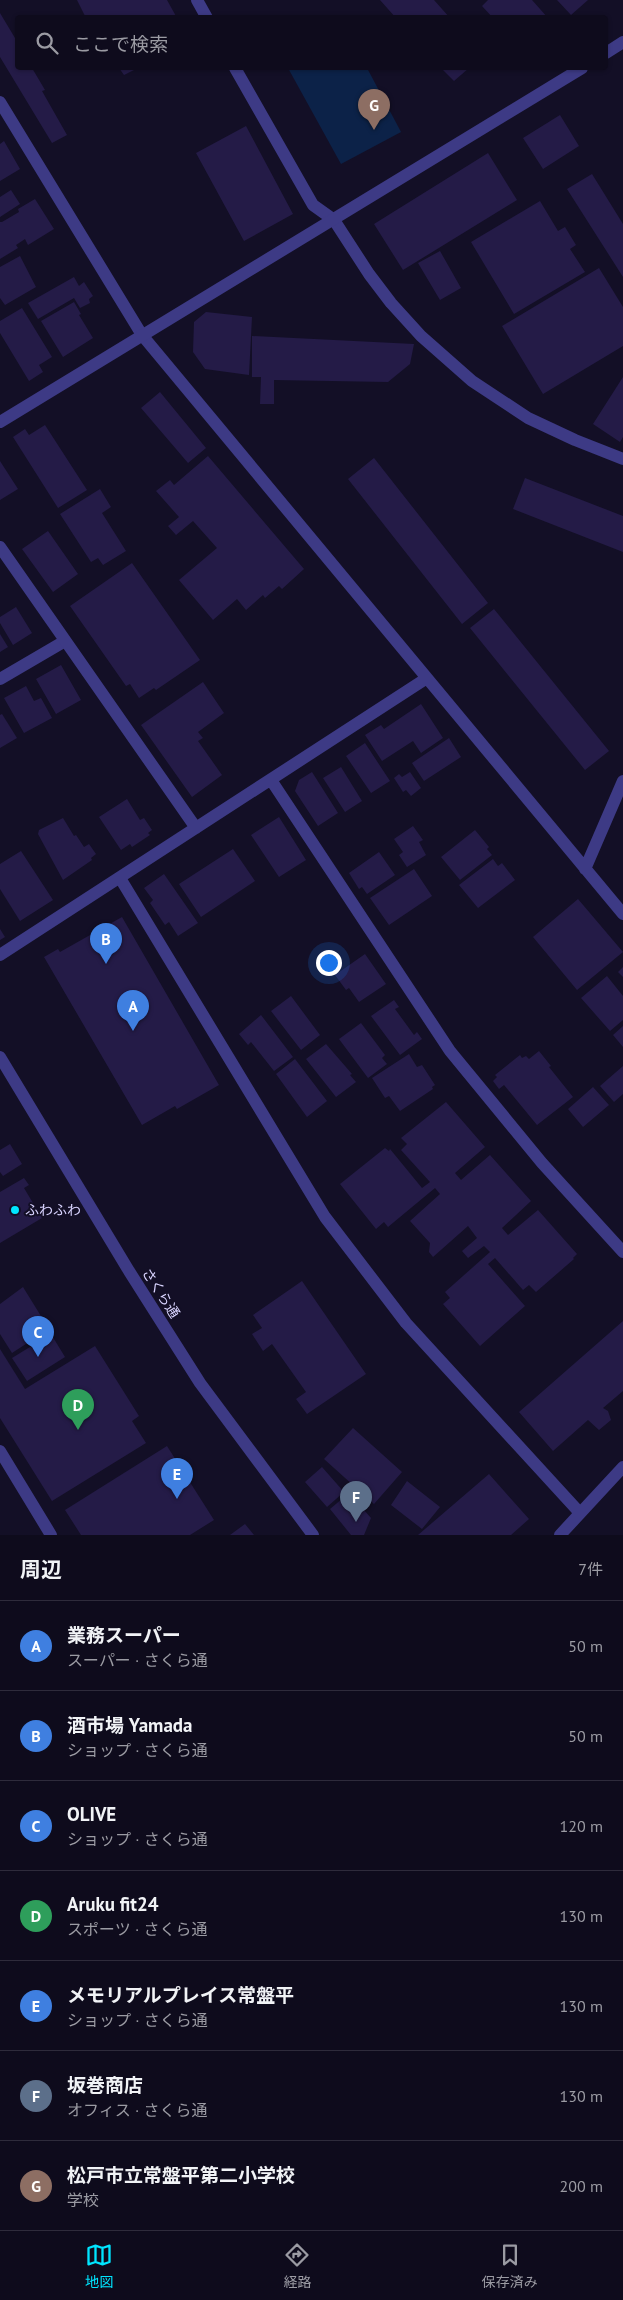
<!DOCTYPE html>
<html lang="ja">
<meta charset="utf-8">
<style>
:root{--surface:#0e0b1c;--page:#1c1929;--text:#f1f3f6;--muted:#9b9ba3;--line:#2e2b3b;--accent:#00e5ff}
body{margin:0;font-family:"PT Sans","Noto Sans JP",sans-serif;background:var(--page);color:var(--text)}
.you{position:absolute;left:328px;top:962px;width:18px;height:18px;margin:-12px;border:4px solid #fff;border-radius:50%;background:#1a73e8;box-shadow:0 0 0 8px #1a73e833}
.badge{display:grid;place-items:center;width:32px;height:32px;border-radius:50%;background:var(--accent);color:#fff;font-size:16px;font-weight:700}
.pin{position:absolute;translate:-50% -41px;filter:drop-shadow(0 1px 2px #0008)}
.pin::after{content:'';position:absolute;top:26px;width:18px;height:15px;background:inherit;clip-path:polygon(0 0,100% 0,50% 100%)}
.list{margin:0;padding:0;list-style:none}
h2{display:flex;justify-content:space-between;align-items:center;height:65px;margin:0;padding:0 20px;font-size:21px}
h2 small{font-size:16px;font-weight:400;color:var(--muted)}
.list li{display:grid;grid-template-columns:32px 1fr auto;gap:15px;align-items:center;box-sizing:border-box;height:90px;padding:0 20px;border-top:1px solid var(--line)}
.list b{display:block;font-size:19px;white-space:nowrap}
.list p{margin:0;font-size:16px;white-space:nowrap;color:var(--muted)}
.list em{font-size:16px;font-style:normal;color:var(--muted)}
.icon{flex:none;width:28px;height:28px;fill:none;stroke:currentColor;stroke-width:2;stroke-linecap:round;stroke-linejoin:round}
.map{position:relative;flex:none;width:623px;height:1535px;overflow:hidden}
.search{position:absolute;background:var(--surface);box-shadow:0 1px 4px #0004;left:15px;right:15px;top:15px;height:55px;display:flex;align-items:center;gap:12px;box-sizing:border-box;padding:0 18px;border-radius:5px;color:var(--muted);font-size:19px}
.sheet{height:695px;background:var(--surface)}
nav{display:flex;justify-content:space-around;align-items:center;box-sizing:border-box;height:70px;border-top:1px solid var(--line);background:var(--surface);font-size:14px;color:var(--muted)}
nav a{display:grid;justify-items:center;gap:2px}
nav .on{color:var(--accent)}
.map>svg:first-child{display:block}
</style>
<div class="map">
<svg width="623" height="1535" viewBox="0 0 623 1535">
<rect width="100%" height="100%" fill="#130f26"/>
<path fill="#0c2248" d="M288 68H367L401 132 341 164Z"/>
<path fill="#241b47" d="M77 0H167L177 18H86Z
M380 0H434L450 18H396Z
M488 0H532L548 18H493L482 6Z
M557 0H588L571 15Z
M0 13 18 43V68H32L45 90 42 91 67 135 52 143 0 57Z
M119 68H138L124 75Z
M441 68H469L454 81Z
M560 115 579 146 543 169 523 138Z
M246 126 293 214 244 241 196 153Z
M4 141 20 169 0 181V144Z
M488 153 517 200 403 270 374 224Z
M592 174 623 224V277L567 189Z
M11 190 20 204 0 217V197Z
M35 199 54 229 28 245 25 239 16 245 18 248 0 259V222H2L19 212 18 209Z
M540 201 558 231 565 227 576 245 570 249 585 272 514 314 471 242Z
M440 251 461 288 440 300 418 263Z
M20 256 36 287 5 305 0 298V267Z
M599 268 623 307V346L543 394 502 326Z
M74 277 79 286 84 282 93 296 89 299 90 303 80 308 74 298 38 319 28 303Z
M74 302 81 314 79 315 93 338 63 357 41 321Z
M22 308 52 357 39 365 43 372 29 381 0 333V321Z
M206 312 252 317 249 375 205 369 193 352 194 322Z
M252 336 414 344 410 364 388 382 274 380V404H260L261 377H252Z
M623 377V437L620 442 593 424Z
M160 392 206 448 188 463 141 408Z
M45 425 87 490 58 508 13 437 25 429 29 435Z
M208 456 304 569 282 589 279 586 265 598 263 595 246 610 237 599 213 620 179 580 217 548 193 521 176 535 168 526 179 517 156 491 170 480 174 485Z
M374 458 488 603 462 624 348 479Z
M0 461 18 489 0 500Z
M525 478 623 516V552L513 509Z
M100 489 111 507 102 513 126 551 103 565 98 558 91 562 60 514Z
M48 531 78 574 53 592 22 549Z
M132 563 200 660 156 690 154 688 139 698 130 684 126 686 70 606Z
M16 607 32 633 13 645 0 623V617Z
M494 609 609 751 585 770 470 628Z
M0 634 8 647 0 652Z
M61 665 81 700 56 714 36 679Z
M203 682 224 713 198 732 203 738 198 741 222 775 192 797 141 725Z
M26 686 34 701 41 698 52 718 24 733 4 698Z
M421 704 443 738 421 753 413 741 382 761 365 735 381 725 384 729Z
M2 714 17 738 0 748V715Z
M449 738 461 757 424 781 412 763Z
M365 743 390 781 371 793 346 756Z
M341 767 362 801 345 812 323 778Z
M312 772 338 813 318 826 295 791 299 780Z
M410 772 421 788 411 796 406 790 403 792 394 778 399 774 402 777Z
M127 799 140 820 144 818 152 830 148 833 150 835 132 847 130 844 121 850 99 817Z
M279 817 306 860 279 877 251 835Z
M63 818 74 836 76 835 84 847 89 844 96 854 91 858 92 860 63 880 38 834 39 830Z
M413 826 423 840 419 842 426 855 407 867 399 855 403 852 394 839Z
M475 830 489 847 487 849 492 855 460 880 441 857Z
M233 849 255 881 201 917 179 884Z
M21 851 53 900 20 921 0 889V864Z
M379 852 395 875 367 894 362 887 359 889 349 873Z
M493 859 498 866 502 863 515 880 478 908 459 885Z
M414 869 432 896 389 925 370 898Z
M164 874 198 923 178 936 169 922 165 925 150 903 153 900 144 888Z
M578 899 623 952 577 990 533 937Z
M122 917 219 1085 177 1109 175 1106 142 1125 44 957 58 949 60 952Z
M0 929 5 937 0 940Z
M365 954 386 984 359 1002 349 988 346 990 335 975Z
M623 967V977L618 972Z
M607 976 623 996V1020L610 1031 581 998Z
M291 996 320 1035 301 1050 271 1011Z
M394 1000 399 1007 395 1009 414 1035 417 1032 422 1039 400 1055 371 1016Z
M261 1015 293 1057 274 1071 251 1042 248 1045 239 1034Z
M361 1023 385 1055 382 1058 387 1064 368 1078 339 1039Z
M623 1026V1047L613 1035Z
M326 1044 352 1074 350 1075 356 1082 336 1097 306 1059Z
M539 1051 551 1066 549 1067 573 1097 537 1125 504 1085 499 1089 493 1081 497 1077 495 1075 520 1055 522 1058 526 1056 529 1059Z
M409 1054 417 1067 422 1065 435 1085 432 1087 433 1089 400 1111 389 1096 385 1098 372 1078Z
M295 1059 327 1101 307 1117 276 1074Z
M623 1066V1094L614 1102 600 1086Z
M593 1087 609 1105 583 1127 568 1109Z
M446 1102 485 1147 455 1173 461 1180 490 1155 531 1201 502 1228 508 1235 538 1210 577 1254 573 1258 574 1259 536 1292 529 1285 523 1290 495 1258 488 1264 525 1306 480 1346 443 1304 450 1298 445 1292 490 1252 484 1246 468 1258 462 1251 477 1238 468 1226 433 1257 429 1252 430 1243 410 1221 440 1194 435 1188 388 1227 384 1222 376 1229 340 1184 385 1148 389 1151 390 1149 422 1188 430 1182 401 1150 407 1144 401 1138Z
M10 1144 22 1164 3 1176 0 1172V1150Z
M24 1178 29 1185 24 1188 42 1218 0 1243V1192Z
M302 1281 366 1374 307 1414 296 1399 306 1392 272 1344 263 1351 252 1334 262 1328 253 1315Z
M23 1287 49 1329 12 1353 0 1334V1304Z
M623 1321V1391L603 1408 608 1411 611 1420 599 1430 588 1420 553 1451 519 1412Z
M51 1334 65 1357 27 1381 12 1358Z
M95 1346 139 1416 132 1421 146 1443 52 1501 0 1418V1349L25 1389Z
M353 1428 402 1472 374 1504 324 1459Z
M167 1446 214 1520 190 1535H81L65 1510Z
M322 1467 344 1492 327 1507 305 1482Z
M489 1474 529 1519 511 1535H418Z
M407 1481 440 1507 422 1529 391 1505Z
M349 1493 371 1518 364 1535H351L330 1509Z
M245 1524 254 1535H230Z"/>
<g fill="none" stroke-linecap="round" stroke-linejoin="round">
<path stroke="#3d3a85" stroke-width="12" d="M0 679 65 641"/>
<path stroke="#3d3a85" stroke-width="12" d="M197 0 207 18
M235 68 313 205 334 220 369 274 391 303 421 336 472 381 528 418 575 440 623 459
M0 102 142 335 623 914
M0 547 196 828
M271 780 450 1051 542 1163 623 1252
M585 869 623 781
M120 878 325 1217 406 1323 580 1513
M0 955 427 678
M0 1451 51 1535
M560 1535 623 1467"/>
<path stroke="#3d3a85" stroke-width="12" d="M606 53 623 42
M0 422 582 68
M0 1057 129 1271 200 1383 313 1535"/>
</g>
<circle fill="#00e5ff" stroke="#130f26" stroke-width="2" cx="15" cy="1210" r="5"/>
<g text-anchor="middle" stroke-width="4" stroke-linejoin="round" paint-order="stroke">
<g font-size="14" fill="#d9d4ff" stroke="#130f26" text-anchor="start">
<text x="25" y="1215">ふわふわ</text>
</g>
<g font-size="14" fill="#d9d4ff" stroke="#130f26">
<text transform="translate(161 1293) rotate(57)" y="5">さくら通</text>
</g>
</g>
</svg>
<div class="you"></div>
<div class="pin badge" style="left:133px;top:1031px;background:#3f7fe0">A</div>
<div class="pin badge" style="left:106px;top:964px;background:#3f7fe0">B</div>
<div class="pin badge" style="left:38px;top:1357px;background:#3f7fe0">C</div>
<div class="pin badge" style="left:78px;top:1430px;background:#2e9e5b">D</div>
<div class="pin badge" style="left:177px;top:1499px;background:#3f7fe0">E</div>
<div class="pin badge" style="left:356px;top:1522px;background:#5c6f8a">F</div>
<div class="pin badge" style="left:374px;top:130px;background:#8d6e63">G</div>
<div class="search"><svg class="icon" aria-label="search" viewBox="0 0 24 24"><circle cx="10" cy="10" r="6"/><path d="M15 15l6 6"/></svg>ここで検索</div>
</div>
<section class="sheet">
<h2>周辺<small>7件</small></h2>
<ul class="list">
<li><span class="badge" style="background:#3f7fe0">A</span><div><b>業務スーパー</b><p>スーパー · さくら通</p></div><em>50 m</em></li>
<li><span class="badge" style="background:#3f7fe0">B</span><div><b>酒市場 Yamada</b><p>ショップ · さくら通</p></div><em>50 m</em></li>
<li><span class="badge" style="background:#3f7fe0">C</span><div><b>OLIVE</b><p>ショップ · さくら通</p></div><em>120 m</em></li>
<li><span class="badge" style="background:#2e9e5b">D</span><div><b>Aruku fit24</b><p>スポーツ · さくら通</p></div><em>130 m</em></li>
<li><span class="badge" style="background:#3f7fe0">E</span><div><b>メモリアルプレイス常盤平</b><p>ショップ · さくら通</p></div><em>130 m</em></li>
<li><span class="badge" style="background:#5c6f8a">F</span><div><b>坂巻商店</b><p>オフィス · さくら通</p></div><em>130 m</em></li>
<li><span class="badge" style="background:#8d6e63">G</span><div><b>松戸市立常盤平第二小学校</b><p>学校</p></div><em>200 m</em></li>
</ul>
</section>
<nav>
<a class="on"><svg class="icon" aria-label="map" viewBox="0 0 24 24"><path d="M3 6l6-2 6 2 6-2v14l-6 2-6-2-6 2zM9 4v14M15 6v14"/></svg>地図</a>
<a><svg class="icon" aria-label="directions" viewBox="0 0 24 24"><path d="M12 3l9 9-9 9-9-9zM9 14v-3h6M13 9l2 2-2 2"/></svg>経路</a>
<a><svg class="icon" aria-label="saved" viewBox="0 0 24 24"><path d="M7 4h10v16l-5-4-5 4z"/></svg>保存済み</a>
</nav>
